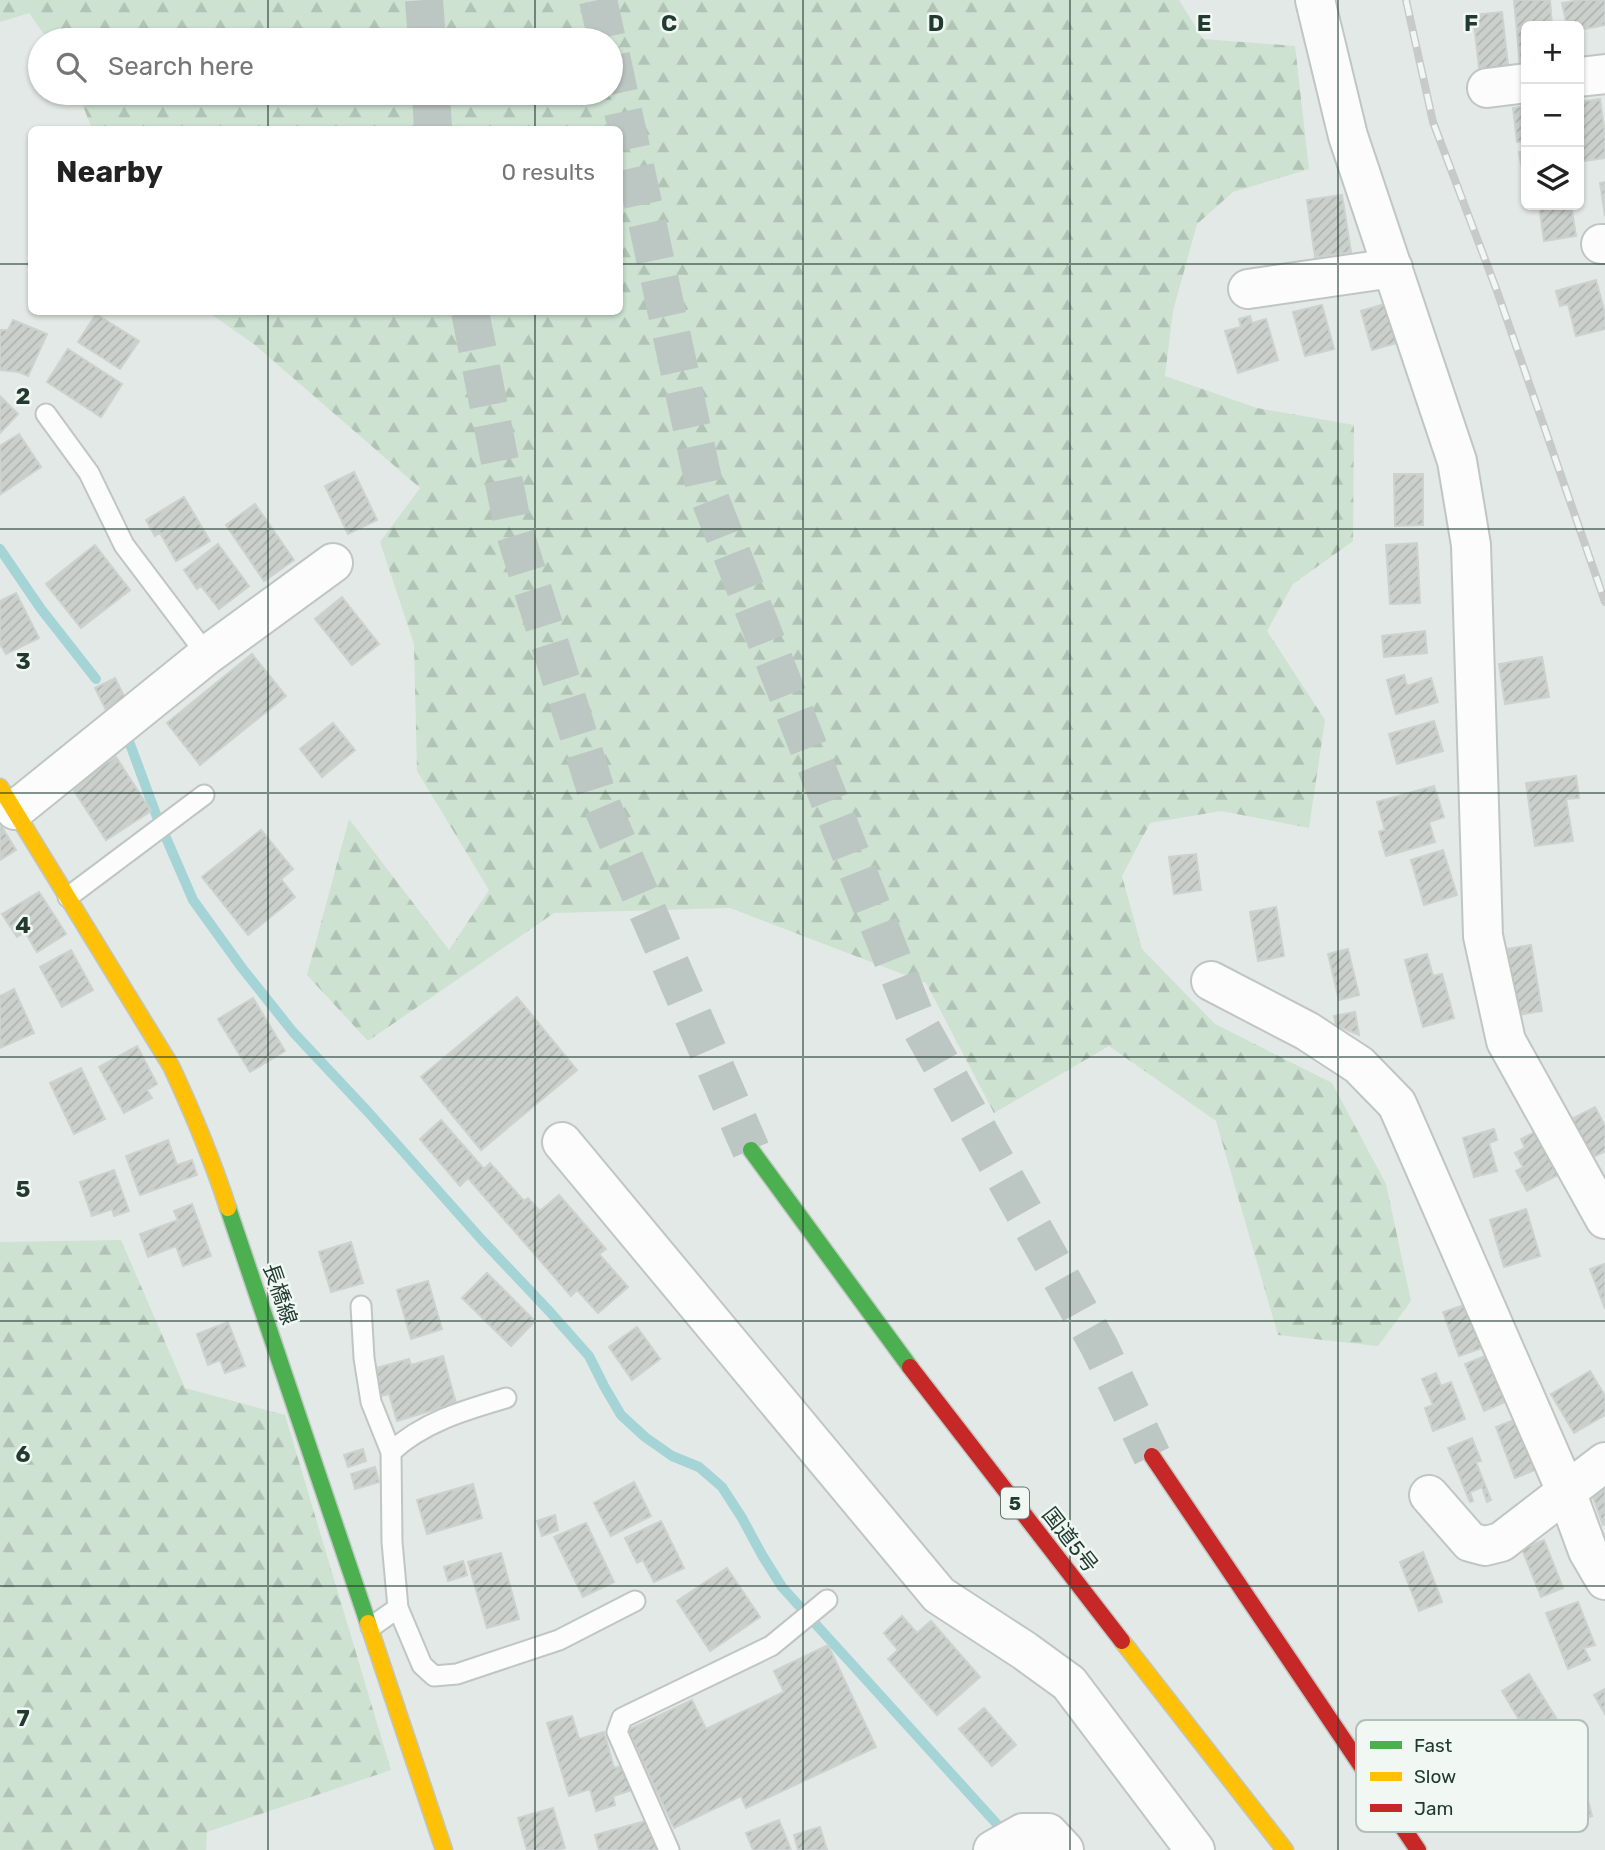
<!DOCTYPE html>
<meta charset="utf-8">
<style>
:root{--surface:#fff;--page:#f6f6f6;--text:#222;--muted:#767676;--line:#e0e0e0}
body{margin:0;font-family:Rubik,"Noto Sans JP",sans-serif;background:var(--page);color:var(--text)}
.controls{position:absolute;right:21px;top:21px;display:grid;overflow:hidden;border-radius:10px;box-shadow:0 2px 5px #0004}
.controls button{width:63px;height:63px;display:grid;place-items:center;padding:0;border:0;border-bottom:2px solid var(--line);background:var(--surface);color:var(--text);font:35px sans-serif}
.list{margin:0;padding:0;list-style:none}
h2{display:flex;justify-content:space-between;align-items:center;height:91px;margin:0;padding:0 28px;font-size:30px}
h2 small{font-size:23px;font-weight:400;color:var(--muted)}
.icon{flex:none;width:38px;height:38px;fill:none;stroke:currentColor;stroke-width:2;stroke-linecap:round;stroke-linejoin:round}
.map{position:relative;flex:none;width:1605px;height:1850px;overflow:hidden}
.search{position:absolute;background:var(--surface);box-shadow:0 2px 5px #0004;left:28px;top:28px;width:595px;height:77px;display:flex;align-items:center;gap:18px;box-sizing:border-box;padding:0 24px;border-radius:38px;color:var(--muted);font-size:26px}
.panel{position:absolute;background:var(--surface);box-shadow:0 2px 5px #0004;left:28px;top:126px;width:595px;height:189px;border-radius:10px}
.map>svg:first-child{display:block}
</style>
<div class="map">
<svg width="1605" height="1850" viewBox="0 0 1605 1850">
<defs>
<pattern id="forest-firs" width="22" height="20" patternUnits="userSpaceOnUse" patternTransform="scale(1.75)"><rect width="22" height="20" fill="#cde2d1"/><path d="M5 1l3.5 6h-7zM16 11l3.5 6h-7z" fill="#b0c3b4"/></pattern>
<pattern id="building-hatch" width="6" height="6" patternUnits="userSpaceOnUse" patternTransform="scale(1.75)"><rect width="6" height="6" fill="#cbd0cd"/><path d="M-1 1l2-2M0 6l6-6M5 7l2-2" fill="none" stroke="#aeb4b0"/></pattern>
</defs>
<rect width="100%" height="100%" fill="#e3e9e6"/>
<path fill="url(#forest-firs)" d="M0 0H1179L1203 39 1295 46 1309 169 1233 192 1197 224 1173 311 1165 376 1257 408 1354 425 1353 541 1293 584 1267 631 1325 720 1309 828 1221 811 1150 823 1122 876 1142 949 1215 1024 1332 1083 1386 1184 1411 1301 1378 1346 1278 1335 1216 1121 1109 1046 994 1113 926 983 730 908 554 913 368 1041 307 975 349 819 449 950 489 890 417 771 414 644 380 542 420 488 255 345 208 312H620V130L92 129 78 93H611V40H48L29 13 0 22Z
M121 1240 185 1388 285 1415 391 1770 207 1832 206 1850H0V1242Z"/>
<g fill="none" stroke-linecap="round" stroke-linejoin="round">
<path stroke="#a5d4d6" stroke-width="10" d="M0 549 41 609 96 679
M130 744 157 817 193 900 242 968 293 1032 369 1113 481 1239 550 1312 589 1356 604 1386 621 1415 645 1437 672 1456 699 1467 722 1487 742 1518 762 1555 782 1587 1005 1833"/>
</g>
<path fill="url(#building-hatch)" stroke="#ccd2cf" stroke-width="2" d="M1514 0H1550L1552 26H1526V65H1520Z
M1580 0H1605V25L1579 30V26H1567L1562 3Z
M1502 12 1509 74 1480 77 1473 15Z
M1600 99 1605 134V158L1583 161 1579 133V102Z
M1526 106V141L1517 142 1513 108Z
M1526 151V173L1523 174 1519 152Z
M1605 182V216L1600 183Z
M1342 195 1351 252 1315 257 1307 200Z
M1539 205H1571L1576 236 1544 241Z
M1596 280 1605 313V329L1576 336 1568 304 1560 306 1556 291Z
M1388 303 1400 342 1372 350 1361 311Z
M1322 305 1334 349 1305 356 1293 312Z
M96 314 139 341 120 369 78 342Z
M1250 316 1252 323 1266 319 1278 360 1238 373 1225 331 1241 327 1239 319Z
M13 320 47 334 28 376 19 372 0 370V330H8Z
M68 349 122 384 101 417 47 382Z
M0 396 18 414 0 433Z
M19 434 41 467 1 494 0 446Z
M354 472 377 520 348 534 325 486Z
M1394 474H1423V525L1395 526Z
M184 497 210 541 176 561 160 533 155 536 146 520Z
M255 504 294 560 264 581 226 525Z
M1417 543 1420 603 1390 604 1386 545Z
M218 544 249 586 219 609 201 586 197 589 184 570Z
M95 545 130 590 81 628 46 584Z
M16 593 39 638 6 654 0 644V601Z
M342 597 379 644 352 665 315 619Z
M1425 631 1427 653 1384 657 1382 636Z
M252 654 286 696 200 765 167 723Z
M1542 657 1549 697 1505 704 1499 664Z
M1404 675 1407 686 1431 678 1438 702 1396 714 1387 680Z
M115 678 128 704 108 714 95 688Z
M1434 721 1443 751 1397 764 1389 734Z
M333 723 355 750 322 777 300 749Z
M116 757 151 811 106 840 71 786Z
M1576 776 1579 798 1566 799 1573 841 1535 846 1526 783Z
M1434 786 1444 817 1429 822 1435 842 1386 856 1379 832 1385 830 1377 802Z
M0 824 16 850 0 860Z
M261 830 293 869 281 879 295 897 248 935 202 877Z
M1443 850 1457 895 1424 905 1411 860Z
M1196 854 1201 890 1174 894 1169 857Z
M39 892 66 934 37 952 25 932 17 937 2 914Z
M1276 907 1284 956 1258 961 1250 912Z
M1531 945 1542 1011 1518 1015 1507 949Z
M1348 949 1359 995 1339 1000 1328 954Z
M71 950 93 990 62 1007 40 967Z
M1427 954 1433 976 1442 974 1454 1018 1423 1027 1405 960Z
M14 989 34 1033 0 1048V996Z
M517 997 577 1070 481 1150 421 1077Z
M253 998 285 1051 250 1072 218 1019Z
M1355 1012 1359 1035 1336 1025 1334 1016Z
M137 1046 157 1084 147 1090 152 1098 124 1113 99 1067Z
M81 1068 105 1119 74 1134 50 1083Z
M1595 1107 1605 1126V1151L1584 1162 1564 1123Z
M441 1120 484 1169 490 1163 524 1201 528 1198 540 1211 559 1195 606 1249 599 1254 628 1287 598 1313 577 1290 571 1296 468 1178 460 1186 420 1139Z
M1494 1129 1497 1140 1489 1143 1497 1171 1474 1177 1463 1138Z
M1535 1132 1558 1175 1527 1191 1516 1171 1523 1167 1515 1153 1525 1148 1521 1139Z
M168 1140 177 1165 192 1160 197 1175 140 1195 126 1156Z
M114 1170 129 1211 114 1216 112 1209 92 1216 80 1182Z
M192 1204 211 1256 183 1266 176 1246 148 1257 140 1234 178 1220 174 1211Z
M1526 1209 1540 1256 1504 1267 1490 1220Z
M351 1242 363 1283 331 1292 319 1252Z
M1604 1264 1605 1267V1309L1590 1269Z
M487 1273 535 1321 511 1346 462 1298Z
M428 1281 442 1329 411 1339 397 1290Z
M1473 1302 1488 1346 1459 1356 1443 1312Z
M228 1322 245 1366 225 1373 220 1360 208 1365 197 1334Z
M637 1327 660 1359 632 1380 609 1347Z
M1492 1353 1510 1400 1484 1411 1465 1364Z
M443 1356 456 1403 397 1421 389 1394 381 1396 373 1369 409 1359 411 1365Z
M1590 1371 1605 1396V1415L1574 1433 1551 1394Z
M1436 1373 1441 1386 1451 1382 1465 1419 1433 1431 1425 1408 1433 1405 1422 1379Z
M1521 1417 1540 1468 1515 1478 1496 1427Z
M1472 1438 1481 1461 1476 1462 1491 1500 1487 1502 1482 1487 1470 1492 1473 1501 1470 1502 1448 1448Z
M363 1449 366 1461 348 1467 344 1455Z
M375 1467 379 1482 355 1489 351 1474Z
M634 1482 651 1516 611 1536 594 1503Z
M1605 1483V1524L1603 1525 1590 1489Z
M473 1484 482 1518 427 1534 417 1500Z
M555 1515 558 1530 542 1536 537 1521Z
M661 1521 684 1568 654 1582 643 1560 637 1563 625 1538Z
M586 1523 614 1582 583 1597 554 1537Z
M1544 1540 1563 1588 1541 1597 1522 1549Z
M1423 1552 1442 1602 1419 1611 1400 1562Z
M501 1553 519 1619 487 1628 468 1562Z
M463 1561 467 1575 448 1581 444 1567Z
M727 1568 760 1617 710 1651 677 1601Z
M1578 1602 1595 1645 1584 1648 1590 1660 1568 1669 1546 1613Z
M902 1616 917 1633 931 1621 980 1677 937 1715 888 1659 898 1650 884 1633Z
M828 1645 876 1747 746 1808 741 1796 674 1828 628 1730 692 1700 706 1729 784 1692 774 1671Z
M1529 1674 1559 1723 1531 1740 1502 1691Z
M1605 1689V1714L1594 1695Z
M984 1708 1016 1745 992 1766 959 1729Z
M572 1716 579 1739 604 1732 614 1768 624 1765 632 1790 613 1796 615 1805 596 1811 590 1789 569 1796 547 1723Z
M1581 1772 1592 1816 1558 1827 1553 1812H1561L1552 1781Z
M553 1808 565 1848 556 1850H527L518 1818Z
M649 1820 657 1850H599L595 1835Z
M779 1820 791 1850H753L746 1833Z
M820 1827 827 1850H798L794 1835Z"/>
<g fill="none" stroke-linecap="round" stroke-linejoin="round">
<path stroke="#bcc6c2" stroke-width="38" stroke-dasharray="38 19" stroke-linecap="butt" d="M424 0 427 40
M598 0 607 40
M611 56 704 484 917 1021 1099 1346 1152 1456
M431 93 433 130
M470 312 513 527 598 797 751 1150"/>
<g stroke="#c0c6c3" stroke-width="23">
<path id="lane" d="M46 414 89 473 124 545 207 655
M68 897 204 795
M361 1306 364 1358 371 1402 391 1452
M398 1608 422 1665 434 1676 457 1674 559 1640 635 1601
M371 1627 398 1608 392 1542 391 1452C423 1422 465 1410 506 1398
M669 1850 617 1732 622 1718 771 1646 827 1600"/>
</g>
<g stroke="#c0c6c3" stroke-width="42">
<path id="street" d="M1315 0 1348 136 1457 461 1471 545 1483 936 1506 1041 1605 1219
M1579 77 1605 74
M1487 88 1526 83
M1601 244H1605
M1248 289 1393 268
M15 810 207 655 333 563
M1211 981 1307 1031 1359 1065 1397 1104 1566 1491 1588 1551 1605 1580
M562 1142 939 1595 1025 1651 1069 1683 1195 1850
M1429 1495 1470 1542 1485 1546 1501 1542 1605 1462
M993 1850 1023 1833H1048L1064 1850"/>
</g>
<g stroke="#bfc7c3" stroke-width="19">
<path id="fast" d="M751 1150 910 1367
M228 1208 368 1623"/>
</g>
<g stroke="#bfc7c3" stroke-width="19">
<path id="slow" d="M0 787 171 1066C193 1113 212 1159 228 1208
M368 1623 444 1850
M1122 1641 1285 1850"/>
</g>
<g stroke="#bfc7c3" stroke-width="19">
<path id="jam" d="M910 1367 1122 1641
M1152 1456 1418 1850"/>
</g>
<use href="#lane" stroke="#fbfcfb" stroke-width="19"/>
<use href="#street" stroke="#fbfcfb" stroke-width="38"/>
<use href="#fast" stroke="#4caf50" stroke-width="16"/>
<use href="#slow" stroke="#ffc107" stroke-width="16"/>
<use href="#jam" stroke="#c62828" stroke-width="16"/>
<g stroke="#c7cac9" stroke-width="8">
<path id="rail" d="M1406 0 1433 122 1497 291 1605 602"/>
</g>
<use href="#rail" stroke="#f1f8f4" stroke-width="5" stroke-dasharray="16" stroke-linecap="butt"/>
</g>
<path fill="none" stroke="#223b32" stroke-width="2" stroke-opacity="0.55" d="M268 0V40M535 0V40M803 0V1850M1070 0V1850M1338 0V1850M268 93V130M535 93V130M0 264H32M620 264H1605M268 312V1850M535 312V1850M0 529H1605M0 793H1605M0 1057H1605M0 1321H1605M0 1586H1605"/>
<g text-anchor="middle" stroke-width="5" stroke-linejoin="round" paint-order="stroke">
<rect fill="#f1f8f4" stroke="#60746c" stroke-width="2" x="1001" y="1487.5" width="28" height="31" rx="5"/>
<g font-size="19" font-weight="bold" fill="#223b32">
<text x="1015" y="1510">5</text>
</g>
<g font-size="21" fill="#223b32" stroke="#f1f8f4">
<text transform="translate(280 1294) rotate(71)" y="7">長橋線</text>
<text transform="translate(1070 1540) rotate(52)" y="7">国道5号</text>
</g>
</g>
<rect x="1356" y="1720" width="232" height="112" rx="10" fill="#f1f8f4" stroke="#b3bfba" stroke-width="2"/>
<rect x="1370" y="1741" width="32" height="8" fill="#4caf50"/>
<rect x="1370" y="1772" width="32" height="9" fill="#ffc107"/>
<rect x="1370" y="1804" width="32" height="8" fill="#c62828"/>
<g font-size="19" fill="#223b32">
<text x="1414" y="1752">Fast</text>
<text x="1414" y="1783">Slow</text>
<text x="1414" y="1815">Jam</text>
</g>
<g font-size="23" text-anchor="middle" font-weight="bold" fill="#223b32" stroke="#f1f8f4" stroke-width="5" stroke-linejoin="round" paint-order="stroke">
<text x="669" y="31">C</text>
<text x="936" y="31">D</text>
<text x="1204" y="31">E</text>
<text x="1471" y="31">F</text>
<text x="23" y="404">2</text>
<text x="23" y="669">3</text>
<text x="23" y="933">4</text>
<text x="23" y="1197">5</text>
<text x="23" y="1462">6</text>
<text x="23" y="1726">7</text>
</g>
</svg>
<div class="controls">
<button>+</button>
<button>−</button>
<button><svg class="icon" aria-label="layers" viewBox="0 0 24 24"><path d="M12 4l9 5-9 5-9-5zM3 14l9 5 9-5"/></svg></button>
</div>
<div class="search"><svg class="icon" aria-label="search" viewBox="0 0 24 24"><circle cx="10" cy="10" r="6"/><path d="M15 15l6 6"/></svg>Search here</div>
<section class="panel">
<h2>Nearby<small>0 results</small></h2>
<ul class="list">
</ul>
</section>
</div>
